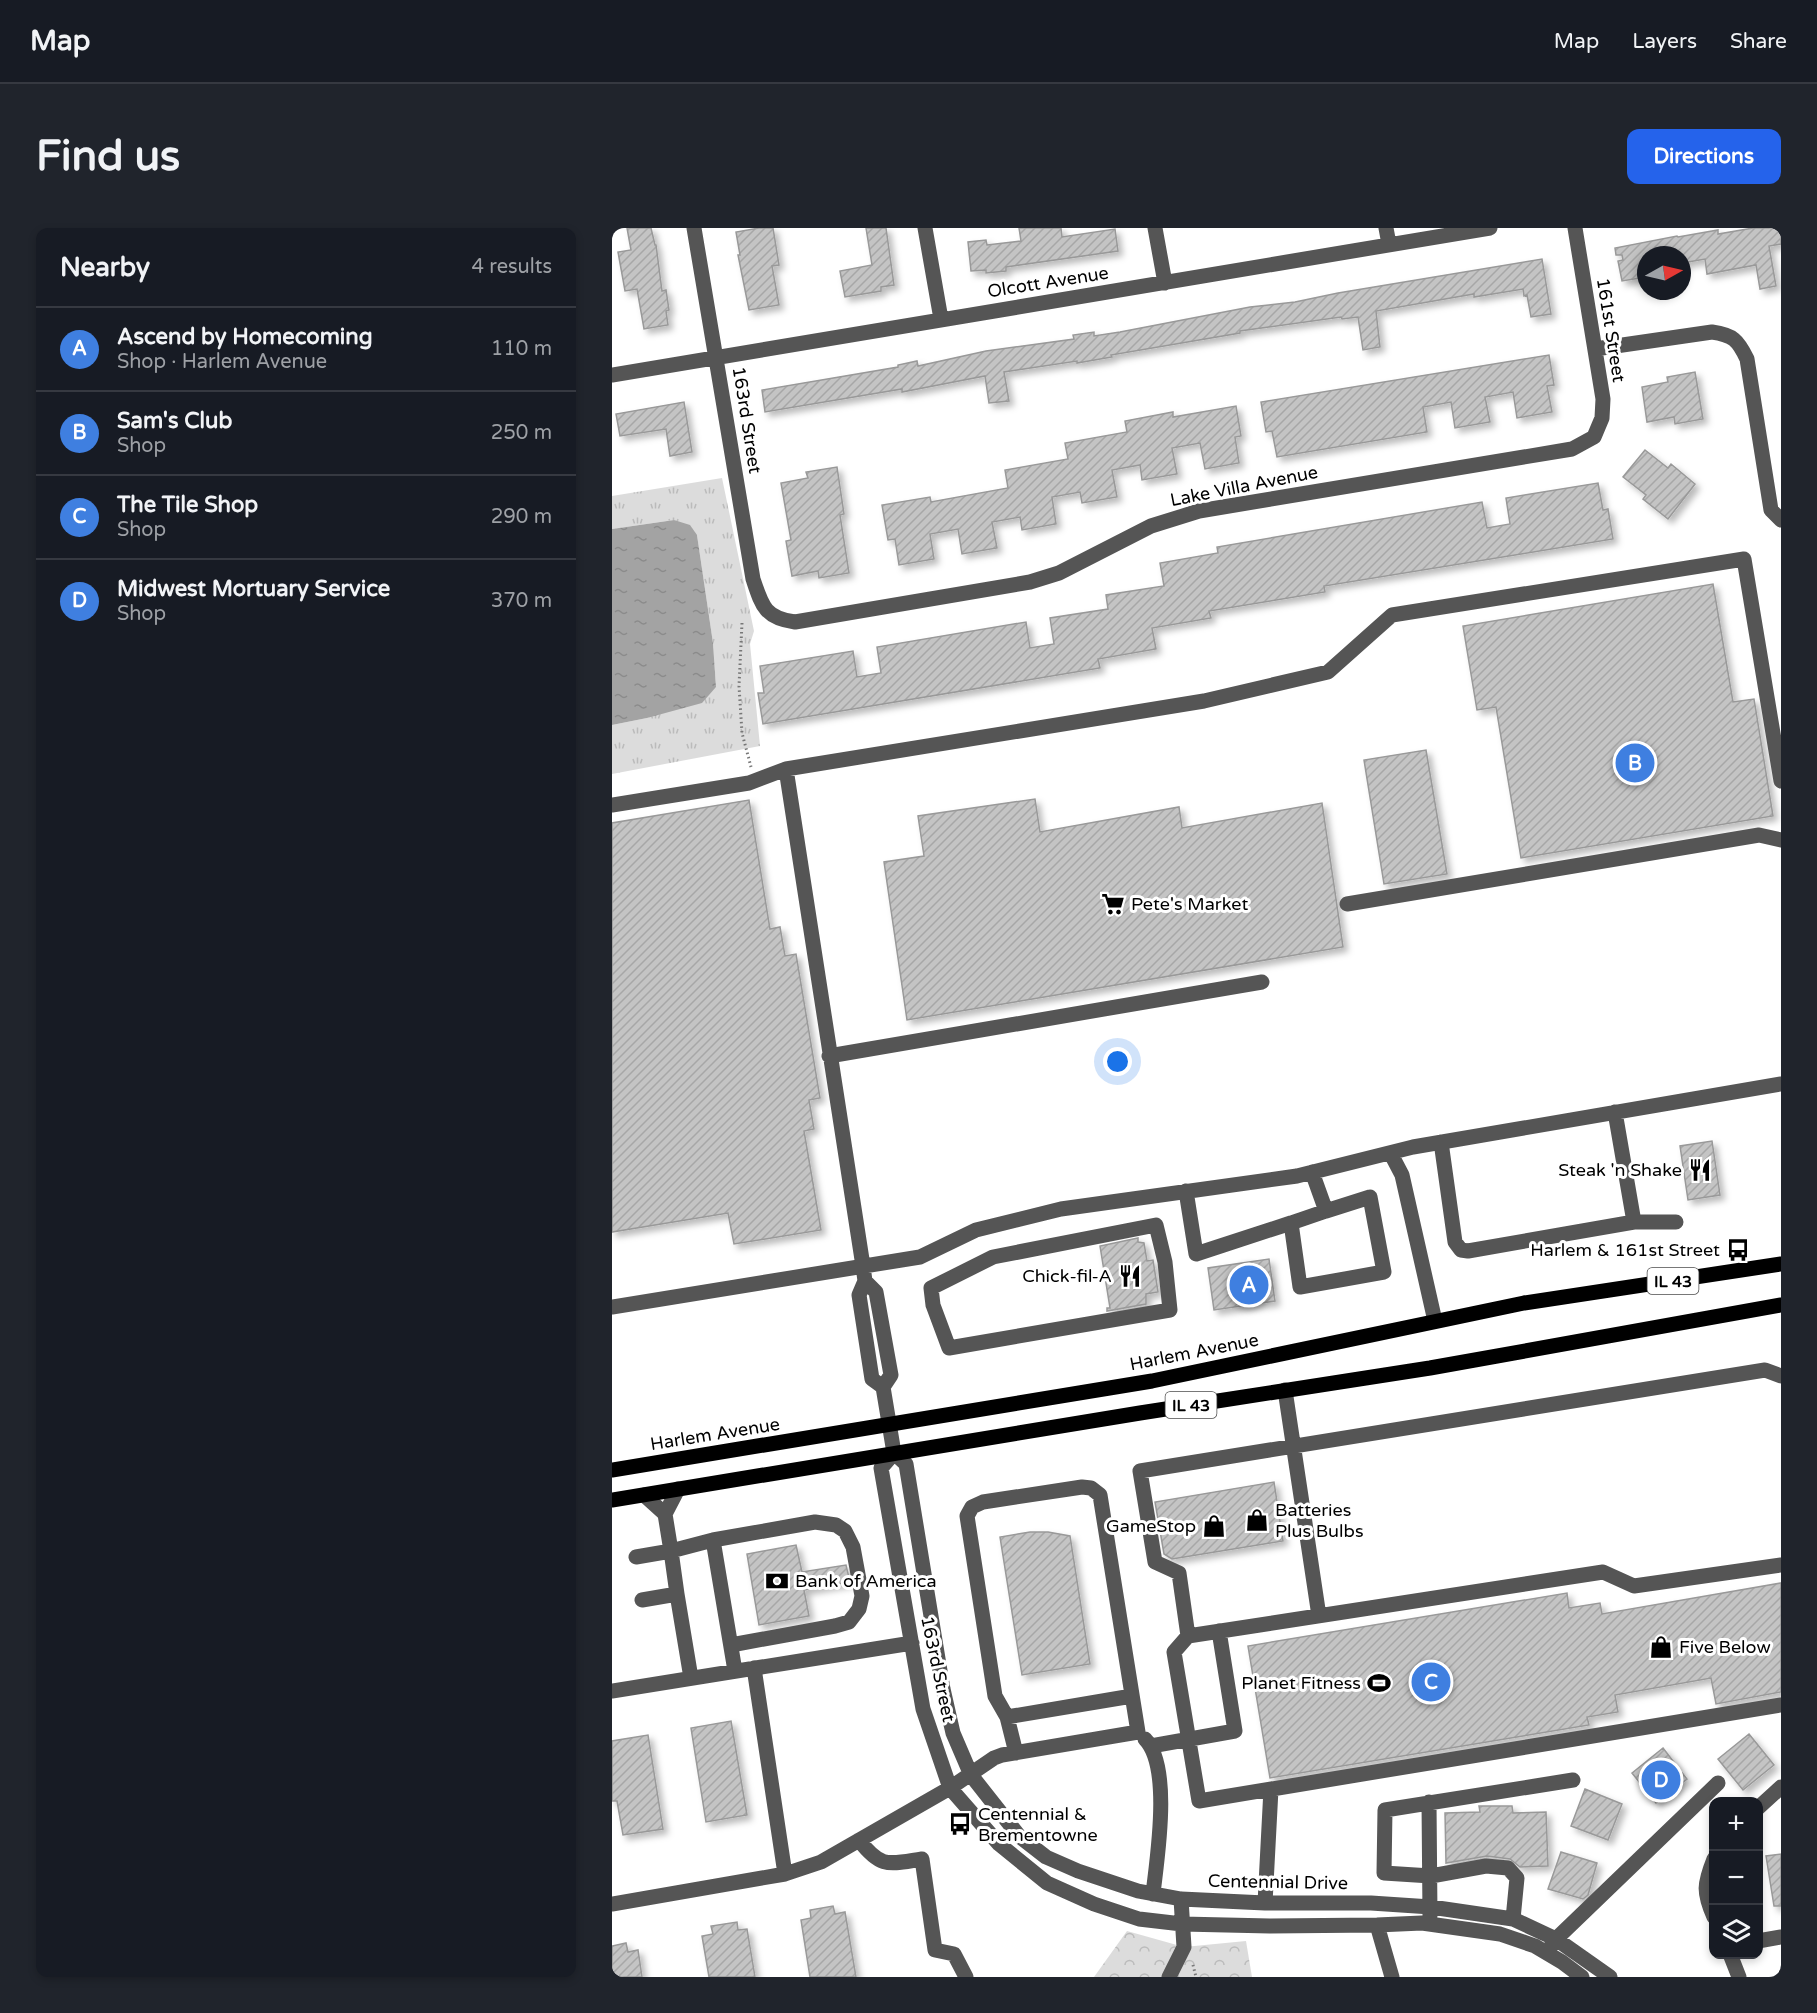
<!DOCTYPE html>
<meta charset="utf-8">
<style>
:root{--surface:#171b24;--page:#20242c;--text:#f1f3f6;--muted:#9ea1a6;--line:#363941;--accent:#2563eb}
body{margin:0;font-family:"Varela Round",sans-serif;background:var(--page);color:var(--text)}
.controls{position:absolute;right:18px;bottom:18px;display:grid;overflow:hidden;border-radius:12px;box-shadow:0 3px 9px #0003}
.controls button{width:54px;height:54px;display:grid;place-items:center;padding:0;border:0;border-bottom:2px solid var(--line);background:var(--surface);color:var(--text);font:30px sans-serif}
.compass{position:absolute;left:1025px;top:18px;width:54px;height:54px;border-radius:50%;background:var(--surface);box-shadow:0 3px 9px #0003;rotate:82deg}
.you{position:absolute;left:506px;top:834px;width:21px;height:21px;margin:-15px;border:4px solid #fff;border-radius:50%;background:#1a73e8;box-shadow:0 0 0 9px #1a73e833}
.badge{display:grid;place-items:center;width:39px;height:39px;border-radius:50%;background:var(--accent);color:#fff;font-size:20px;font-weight:700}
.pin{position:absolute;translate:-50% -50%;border:3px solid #fff;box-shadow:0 2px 6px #0006}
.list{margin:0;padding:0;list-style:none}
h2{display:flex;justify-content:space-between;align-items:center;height:78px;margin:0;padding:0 24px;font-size:26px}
h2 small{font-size:20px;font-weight:400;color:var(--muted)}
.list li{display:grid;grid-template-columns:39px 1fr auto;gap:18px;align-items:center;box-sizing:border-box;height:84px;padding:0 24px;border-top:2px solid var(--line)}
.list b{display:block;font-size:22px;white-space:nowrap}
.list p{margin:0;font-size:20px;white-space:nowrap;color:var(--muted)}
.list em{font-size:20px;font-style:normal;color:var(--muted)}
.icon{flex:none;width:33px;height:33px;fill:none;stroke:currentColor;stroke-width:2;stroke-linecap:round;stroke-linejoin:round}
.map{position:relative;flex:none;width:1169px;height:1749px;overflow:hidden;border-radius:12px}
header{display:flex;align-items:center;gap:36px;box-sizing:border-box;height:84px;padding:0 30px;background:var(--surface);border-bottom:2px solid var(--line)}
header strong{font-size:28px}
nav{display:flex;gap:33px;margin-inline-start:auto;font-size:21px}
.intro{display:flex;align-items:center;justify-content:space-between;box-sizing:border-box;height:144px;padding:0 36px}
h1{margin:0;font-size:42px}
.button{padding:15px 27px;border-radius:12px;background:var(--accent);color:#fff;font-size:21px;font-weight:700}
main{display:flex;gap:36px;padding:0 36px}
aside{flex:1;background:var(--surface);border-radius:12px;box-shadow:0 3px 9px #0003}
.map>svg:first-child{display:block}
</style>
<header>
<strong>Map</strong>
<nav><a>Map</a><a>Layers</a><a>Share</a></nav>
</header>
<div class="intro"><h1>Find us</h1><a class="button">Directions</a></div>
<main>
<aside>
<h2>Nearby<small>4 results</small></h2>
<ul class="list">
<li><span class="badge" style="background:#3f7fe0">A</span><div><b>Ascend by Homecoming</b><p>Shop · Harlem Avenue</p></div><em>110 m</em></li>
<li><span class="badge" style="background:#3f7fe0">B</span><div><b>Sam's Club</b><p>Shop</p></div><em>250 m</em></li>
<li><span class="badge" style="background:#3f7fe0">C</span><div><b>The Tile Shop</b><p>Shop</p></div><em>290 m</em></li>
<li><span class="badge" style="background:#3f7fe0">D</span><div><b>Midwest Mortuary Service</b><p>Shop</p></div><em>370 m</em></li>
</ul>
</aside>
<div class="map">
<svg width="1169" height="1749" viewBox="0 0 1169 1749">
<defs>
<pattern id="grass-tufts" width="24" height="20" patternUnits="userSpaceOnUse" patternTransform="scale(1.5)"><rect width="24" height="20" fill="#dcdcdc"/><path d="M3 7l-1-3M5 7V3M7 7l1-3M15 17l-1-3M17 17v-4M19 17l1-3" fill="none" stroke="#bbb"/></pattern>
<pattern id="park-crowns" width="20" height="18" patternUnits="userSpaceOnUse" patternTransform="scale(1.5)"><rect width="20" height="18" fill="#dcdcdc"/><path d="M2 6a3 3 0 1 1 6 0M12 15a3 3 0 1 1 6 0" fill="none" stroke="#bbb"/></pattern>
<pattern id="water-ripples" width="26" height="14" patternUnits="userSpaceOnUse" patternTransform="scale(1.5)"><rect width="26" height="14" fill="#a3a3a3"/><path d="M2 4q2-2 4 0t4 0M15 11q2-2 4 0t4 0" fill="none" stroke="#8b8b8b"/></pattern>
<pattern id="building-hatch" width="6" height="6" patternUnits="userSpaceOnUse" patternTransform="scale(1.5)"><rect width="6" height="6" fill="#c4c4c4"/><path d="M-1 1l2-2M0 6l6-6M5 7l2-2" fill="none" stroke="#a7a7a7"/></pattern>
<filter id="shadow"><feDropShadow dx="4.5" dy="4.5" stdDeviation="3" flood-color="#0004"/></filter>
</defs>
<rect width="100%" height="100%" fill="#fff"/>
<path fill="url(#grass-tufts)" d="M110 250 142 403 138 416 148 518 0 546V497L35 490 104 459 101 415 85 307 62 292 0 301V268Z"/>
<path fill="url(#park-crowns)" d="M515 1703 572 1719 634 1713 640 1749H482Z"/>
<path fill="url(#water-ripples)" d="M62 292 78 297 85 307 101 415 104 459 90 475 35 490 0 497V301Z"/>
<path fill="url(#building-hatch)" stroke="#999" stroke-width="1.5" filter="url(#shadow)" d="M15 0H39L43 17H44L50 63 54 62 57 82 54 83 56 97 32 101 25 61 13 63 6 24 19 22Z
M147 0H161L167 37 160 38 167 77 137 82 126 27H128L124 4Z
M254 0H274L282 57 269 59V63L233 69 228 43 260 37Z
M407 0H449L450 9 503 1 506 23 394 39V43L374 45V42L359 43 356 14 374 12 375 17 409 13Z
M1141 0H1169V16L1157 18 1164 58 1148 61 1144 37 1095 46 1093 31 1070 35V27H1034V49L1010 53 1006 33 1011 32 1010 27H1004L1003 20 1065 8 1066 9 1106 2V6Z
M930 31 939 86 919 89 915 67 912 68 911 61 862 69V66L764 83 768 119 751 122 746 89 730 91 729 89 628 103V105L499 127 500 129 465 135V133L392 144 397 173 377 175 373 148 290 164V161L153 184 150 162 286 139V137L305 133 306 138 374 123 462 111 461 107 482 104V108L508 104 638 79 683 74 726 65Z
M937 127 942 157 935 158 940 184 905 190 901 164 873 169 878 194 843 200 839 174 811 179 815 204 665 229 660 203 654 204 649 174Z
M1083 144 1091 191 1063 196 1062 189 1035 194 1030 159 1056 154 1055 149Z
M72 174 80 224 58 228 54 201 8 208 4 186Z
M624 178 629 208 623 209 627 235 593 241 588 215 560 220 565 246 530 252 528 237 500 242 505 269 470 275 468 264 440 269 444 296 410 302 408 289 380 294 385 320 350 326 346 301 318 306 322 331 287 337 283 311 276 312 270 277 318 269 319 274 396 260 393 242 456 231 453 215 515 204 513 193 561 184V189Z
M1033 222 1056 240 1059 236 1083 256 1056 291 1031 271 1034 267 1011 249Z
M225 239 232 286 228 287 237 345 207 350 206 343 180 348 174 313 179 312 169 255 196 250 194 244Z
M986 255 991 282 996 281 1001 311 712 358 713 364 597 383 599 390 540 400 544 421 486 431 488 440 151 496 146 465H152L148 438 241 423 245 449 269 445 265 419 414 394 418 420 442 416 438 390 496 381 494 367 552 358 548 335 606 325 605 319 870 274 875 300 898 296 894 270Z
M1101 356 1121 474 1142 471 1161 588 909 630 884 479 865 482 851 398Z
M814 522 835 646 772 656 752 532Z
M423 571 428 604 567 579 570 600 710 575 731 719 295 792 272 634 312 628 306 588Z
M137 572 158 701 168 699 173 728 184 726 208 870 197 872 202 901 192 903 209 1002 122 1016 116 985 0 1004V595Z
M1100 913 1108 967 1076 972 1068 918Z
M526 1010V1014L532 1015 535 1033 541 1032 546 1064 534 1066V1076L495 1083V1080H498L488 1018Z
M657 1031 663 1073 602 1082 596 1040Z
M662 1254 671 1313 560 1331 552 1326 543 1274Z
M418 1304H436L458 1308 478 1436 410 1447 388 1309Z
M184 1317 190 1344 234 1337 238 1354 192 1362 197 1388 147 1397 135 1326Z
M1169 1355V1464L1104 1476 1099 1450 1003 1467 1006 1484 975 1489 977 1497 658 1550 636 1418 955 1365 957 1380 988 1375 990 1386Z
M119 1493 135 1587 94 1594 79 1500Z
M1137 1506 1162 1537 1131 1562 1106 1531Z
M36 1507 51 1601 11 1607 5 1573H0V1513Z
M1051 1520 1075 1551 1044 1575 1020 1545Z
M973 1561 1010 1576 996 1612 959 1598Z
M867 1578H900L901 1585 934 1584 936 1638 908 1639 898 1631 875 1628 834 1635 833 1585 868 1584Z
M949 1624 985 1635 976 1667 971 1671 936 1661Z
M1169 1626V1678H1162L1154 1628Z
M221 1678 223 1686 233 1684 244 1749H198L189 1692 199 1690 198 1682Z
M125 1694 126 1702 135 1701 143 1749H97L90 1708 101 1706 99 1698Z
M14 1715 16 1724 26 1722 30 1749H0V1718Z"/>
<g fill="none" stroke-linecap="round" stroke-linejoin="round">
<path stroke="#777" stroke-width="3" stroke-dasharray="1.5 3" stroke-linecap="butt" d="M130 395 127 458 130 505 139 539
M581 1737 584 1749"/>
<path stroke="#555" stroke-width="15" d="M82 0 141 351C150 378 153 390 183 394L418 354 447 345 539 298 587 283 960 221 982 209 990 190 991 171 963 0
M313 0 329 91
M543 0 553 55
M774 0 777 16
M983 121 1100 104C1121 107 1126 112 1135 131L1159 282 1169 292
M0 147 878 0
M174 541 251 1038 253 1053 247 1067 260 1151 271 1159 282 1225 294 1236 331 1461 341 1505 359 1547 407 1608 434 1629 466 1643 526 1663 569 1671 653 1675H759L819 1679 901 1691 944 1711 998 1749
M0 577 137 555 174 541 592 473 716 444 780 387 1132 331 1169 553
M735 676 1147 607 1169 612
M217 828 650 754
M829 914 843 1014 849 1022 856 1023 1022 994 1003 884
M779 926 790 947 823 1093
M574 963 584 1026 679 995 688 1059 772 1044 758 969 714 983 700 944
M1022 994H1064
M679 995 714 983
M544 997 553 1034 558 1082 337 1120 321 1077 319 1060 381 1029Z
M253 1053 264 1064 279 1147 271 1159
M0 1079 308 1029 364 1002 449 981 685 948 801 919 1169 856
M1169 1148 1153 1142 528 1243 543 1334 567 1345 576 1408 991 1344 1022 1358 1169 1337
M673 1162 707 1388
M282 1225 269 1240 311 1481 338 1560 387 1616 435 1655 482 1676 527 1691 570 1696 658 1698 765 1697 810 1695 888 1706 923 1718 950 1734 970 1749
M32 1267 53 1286 66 1261
M101 1312 123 1443
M24 1329 59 1323 53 1286
M65 1366 79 1450
M30 1372 65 1366 59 1323 101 1312 203 1294 224 1297 233 1303 241 1319 250 1368 247 1381 237 1394 223 1398 119 1417
M576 1408 562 1424 587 1573 1169 1477
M142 1440 173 1646
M0 1463 300 1415
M395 1489 520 1468
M533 1511C560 1539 545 1630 541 1666
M539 1518 623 1503 607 1403
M817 1574 818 1688
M1146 1580 1169 1559
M247 1612C269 1641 277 1636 310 1631L323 1722 342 1726 354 1749
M1102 1631C1092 1656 1091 1664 1102 1689
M653 1675 659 1561
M0 1676 173 1646 209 1634 338 1560 382 1530 390 1527 526 1504 488 1267 479 1260 470 1259 371 1274 360 1279 355 1288 383 1468 395 1489 404 1525
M901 1691 905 1650 896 1640 874 1638 819 1648 772 1645 773 1582 961 1552
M765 1697 780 1749
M1146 1713 1169 1709
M939 1718 944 1711 1106 1555
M1118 1726 1127 1749
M557 1749 572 1719 569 1671"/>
<path stroke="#000" stroke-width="15" d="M0 1242 540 1153 912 1075 1169 1036
M0 1272 528 1185 818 1140 1169 1077"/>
</g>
<defs>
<g id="supermarket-bare" transform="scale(1.8)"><path d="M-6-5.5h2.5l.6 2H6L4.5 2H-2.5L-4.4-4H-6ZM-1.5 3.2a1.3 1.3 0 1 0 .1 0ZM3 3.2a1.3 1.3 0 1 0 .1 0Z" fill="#000" stroke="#fff" stroke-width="2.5" paint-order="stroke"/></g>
<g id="restaurant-bare" transform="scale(1.8)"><path d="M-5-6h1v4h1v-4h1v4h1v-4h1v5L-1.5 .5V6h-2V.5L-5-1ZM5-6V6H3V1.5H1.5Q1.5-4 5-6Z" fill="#000" stroke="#fff" stroke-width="2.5" paint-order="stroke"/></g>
<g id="bus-bare" transform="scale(1.8)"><path d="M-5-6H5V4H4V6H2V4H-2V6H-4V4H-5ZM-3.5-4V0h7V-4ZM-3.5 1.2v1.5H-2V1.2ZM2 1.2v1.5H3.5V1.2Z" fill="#000" stroke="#fff" stroke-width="2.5" paint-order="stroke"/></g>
<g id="shop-bare" transform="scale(1.8)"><path d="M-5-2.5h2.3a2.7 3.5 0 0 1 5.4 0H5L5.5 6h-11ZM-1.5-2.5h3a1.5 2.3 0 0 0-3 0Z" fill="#000" stroke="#fff" stroke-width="2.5" paint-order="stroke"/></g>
<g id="bank-bare" transform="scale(1.8)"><path d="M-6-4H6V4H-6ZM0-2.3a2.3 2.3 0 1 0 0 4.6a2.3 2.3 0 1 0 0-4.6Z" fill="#000" stroke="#fff" stroke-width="2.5" paint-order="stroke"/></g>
<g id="stadium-bare" transform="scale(1.8)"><path d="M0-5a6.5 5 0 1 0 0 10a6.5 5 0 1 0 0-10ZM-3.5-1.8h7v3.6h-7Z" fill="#000" stroke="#fff" stroke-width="2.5" paint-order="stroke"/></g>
</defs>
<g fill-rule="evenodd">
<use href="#supermarket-bare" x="501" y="676"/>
<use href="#restaurant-bare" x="1088" y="942"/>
<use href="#bus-bare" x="1126" y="1022"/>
<use href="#restaurant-bare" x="518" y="1048"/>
<use href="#shop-bare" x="645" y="1292"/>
<use href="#shop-bare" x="602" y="1298"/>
<use href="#bank-bare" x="165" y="1353"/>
<use href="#shop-bare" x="1049" y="1419"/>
<use href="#stadium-bare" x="767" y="1455"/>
<use href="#bus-bare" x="348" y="1596"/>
</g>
<g text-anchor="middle" stroke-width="6" stroke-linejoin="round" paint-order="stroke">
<g fill="#fff" stroke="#4c4c4c" stroke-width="1.5">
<rect x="1035.5" y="1040" width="51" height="26" rx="4.5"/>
<rect x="553.5" y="1164" width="51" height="26" rx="4.5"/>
</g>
<g font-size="16" font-weight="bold" fill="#000">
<text x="1061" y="1059">IL 43</text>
<text x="579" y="1183">IL 43</text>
</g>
<g font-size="18" fill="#000" stroke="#fff">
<text transform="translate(436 54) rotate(-9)" y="6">Olcott Avenue</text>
<text transform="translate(999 102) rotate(81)" y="6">161st Street</text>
<text transform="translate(135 192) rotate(81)" y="6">163rd Street</text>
<text transform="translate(632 258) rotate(-11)" y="6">Lake Villa Avenue</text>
<text transform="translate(582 1124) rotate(-11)" y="6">Harlem Avenue</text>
<text transform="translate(103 1206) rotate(-9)" y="6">Harlem Avenue</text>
<text transform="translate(326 1441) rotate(78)" y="6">163rd Street</text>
<text transform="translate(666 1654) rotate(1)" y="6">Centennial Drive</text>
</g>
<g font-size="18" fill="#000" stroke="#fff" text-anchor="start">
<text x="519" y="682">Pete's Market</text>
<text x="1070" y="948" text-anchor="end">Steak 'n Shake</text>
<text x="1108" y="1028" text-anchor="end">Harlem &amp; 161st Street</text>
<text x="500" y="1054" text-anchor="end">Chick-fil-A</text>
<text x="663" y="1288">Batteries<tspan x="663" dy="21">Plus Bulbs</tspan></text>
<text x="584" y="1304" text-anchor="end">GameStop</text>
<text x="183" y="1359">Bank of America</text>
<text x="1067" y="1425">Five Below</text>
<text x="749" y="1461" text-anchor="end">Planet Fitness</text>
<text x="366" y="1592">Centennial &amp;<tspan x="366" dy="21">Brementowne</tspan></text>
</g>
</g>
</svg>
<div class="controls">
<button>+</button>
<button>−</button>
<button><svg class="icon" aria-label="layers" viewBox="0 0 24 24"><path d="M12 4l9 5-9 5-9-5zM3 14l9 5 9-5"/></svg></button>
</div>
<svg class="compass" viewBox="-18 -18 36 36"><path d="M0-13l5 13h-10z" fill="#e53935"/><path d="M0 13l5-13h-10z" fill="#9ea1a6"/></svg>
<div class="you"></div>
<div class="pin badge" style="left:637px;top:1057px;background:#3f7fe0">A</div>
<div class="pin badge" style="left:1023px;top:535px;background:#3f7fe0">B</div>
<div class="pin badge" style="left:819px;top:1454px;background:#3f7fe0">C</div>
<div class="pin badge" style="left:1049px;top:1552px;background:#3f7fe0">D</div>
</div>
</main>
